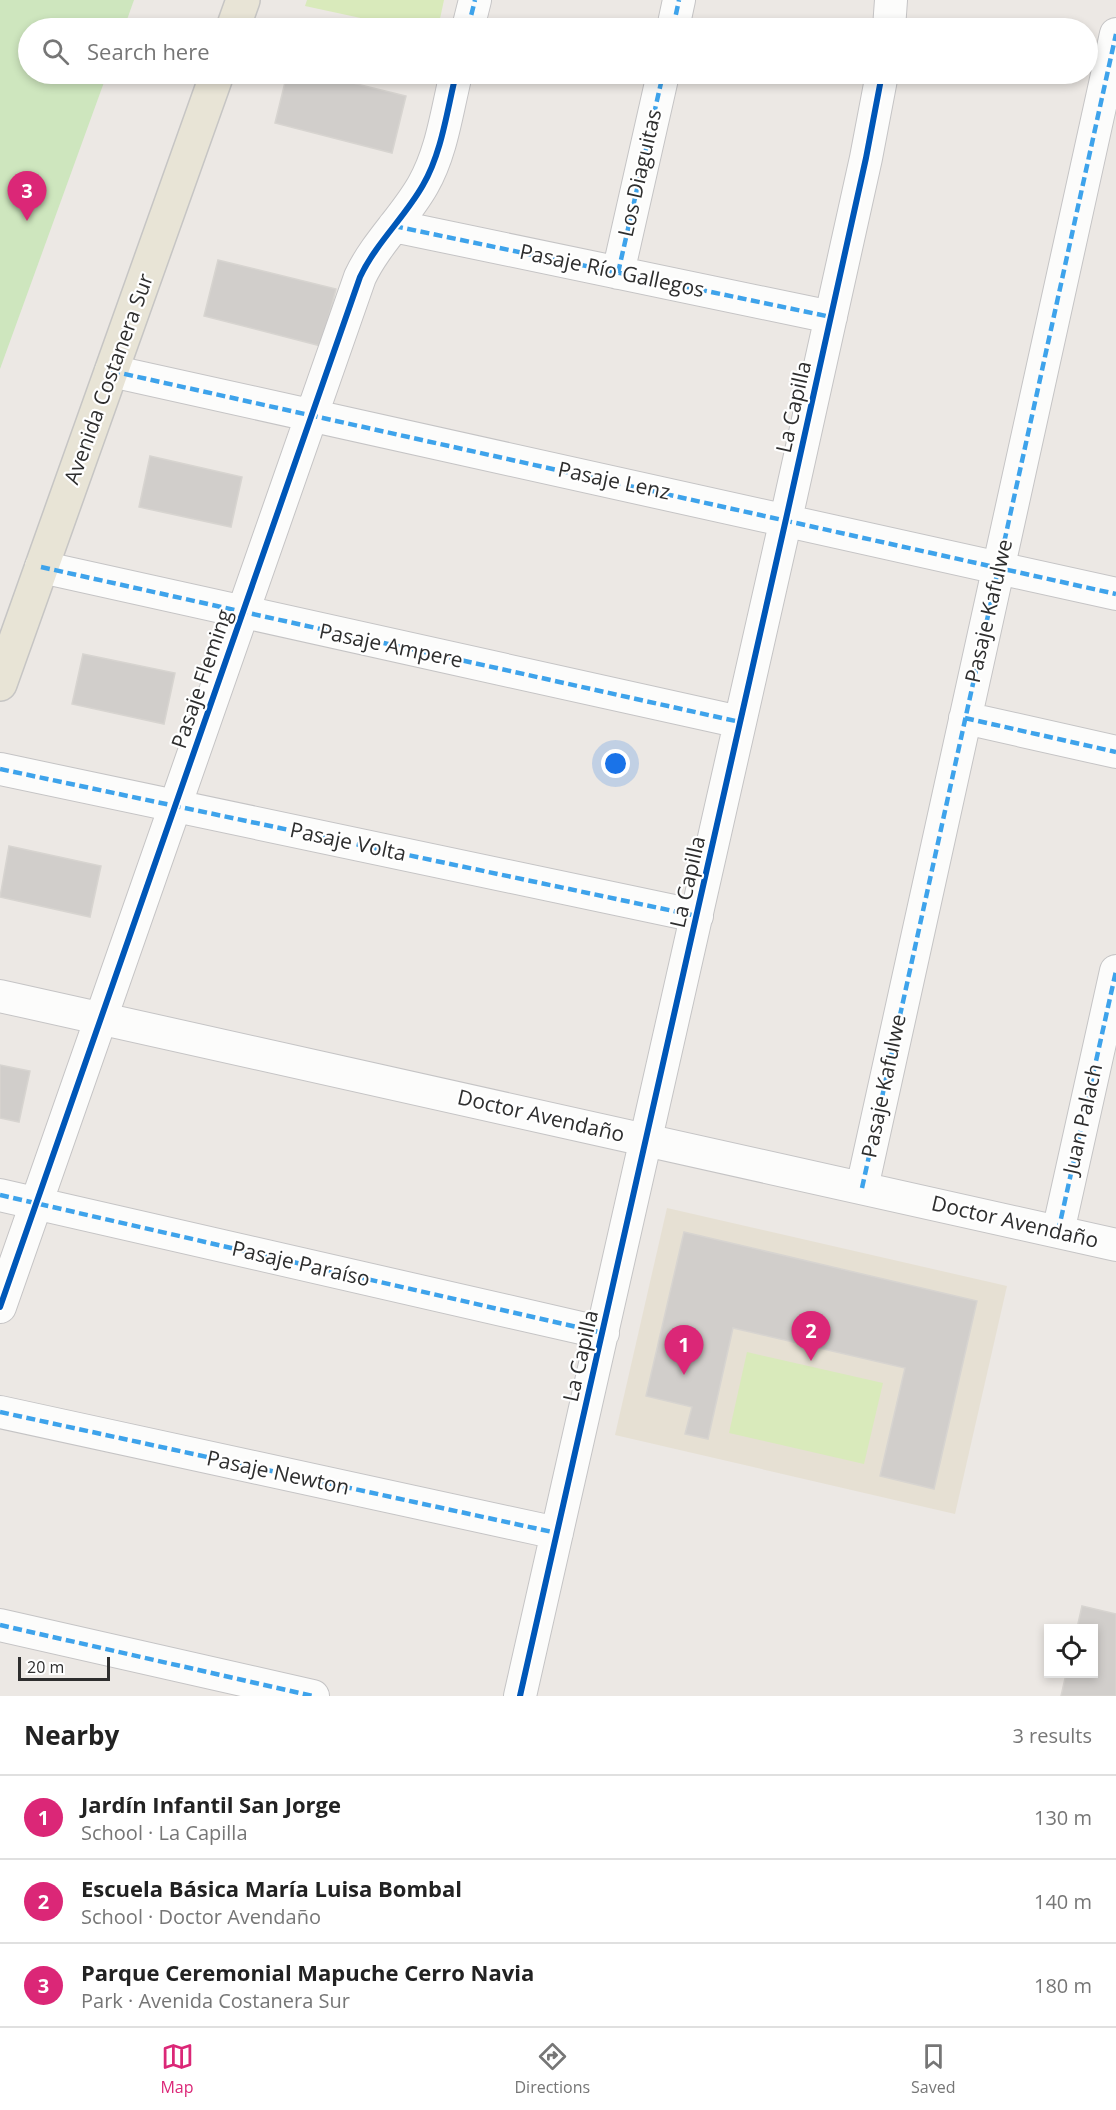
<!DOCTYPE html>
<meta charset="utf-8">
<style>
:root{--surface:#fff;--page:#f2f2f2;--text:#222;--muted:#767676;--line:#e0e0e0;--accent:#db2777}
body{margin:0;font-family:"Open Sans",sans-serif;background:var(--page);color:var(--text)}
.controls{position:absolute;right:18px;bottom:18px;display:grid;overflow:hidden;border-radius:0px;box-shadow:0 3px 9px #0003}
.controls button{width:54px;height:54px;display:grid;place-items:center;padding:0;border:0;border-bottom:2px solid var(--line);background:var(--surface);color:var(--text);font:30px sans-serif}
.scale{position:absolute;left:18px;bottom:15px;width:92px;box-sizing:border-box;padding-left:6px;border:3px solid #2e2e2e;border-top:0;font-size:16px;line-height:21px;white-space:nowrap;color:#2e2e2e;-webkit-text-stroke:4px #fff;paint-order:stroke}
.you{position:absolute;left:616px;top:764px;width:21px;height:21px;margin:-15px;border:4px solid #fff;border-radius:50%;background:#1a73e8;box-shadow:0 0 0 9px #1a73e833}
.badge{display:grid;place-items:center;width:39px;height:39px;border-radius:50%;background:var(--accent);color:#fff;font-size:20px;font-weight:700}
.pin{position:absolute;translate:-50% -50px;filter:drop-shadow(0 2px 3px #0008)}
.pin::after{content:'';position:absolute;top:32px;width:21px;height:18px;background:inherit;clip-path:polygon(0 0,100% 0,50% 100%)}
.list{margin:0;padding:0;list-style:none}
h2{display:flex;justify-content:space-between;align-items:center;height:78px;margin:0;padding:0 24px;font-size:26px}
h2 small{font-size:20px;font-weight:400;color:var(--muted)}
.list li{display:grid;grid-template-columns:39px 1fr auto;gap:18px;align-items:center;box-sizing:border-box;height:84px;padding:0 24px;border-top:2px solid var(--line)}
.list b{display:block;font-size:22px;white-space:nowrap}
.list p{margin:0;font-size:20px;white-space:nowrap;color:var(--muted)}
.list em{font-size:20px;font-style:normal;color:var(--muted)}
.icon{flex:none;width:33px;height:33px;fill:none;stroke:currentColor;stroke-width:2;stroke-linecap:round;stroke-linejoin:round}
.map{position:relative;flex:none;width:1116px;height:1696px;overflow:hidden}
.search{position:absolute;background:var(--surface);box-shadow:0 3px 9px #0003;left:18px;right:18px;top:18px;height:66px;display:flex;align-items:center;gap:15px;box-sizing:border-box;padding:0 21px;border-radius:33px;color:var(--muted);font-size:22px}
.sheet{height:330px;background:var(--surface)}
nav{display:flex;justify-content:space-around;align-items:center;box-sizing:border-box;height:84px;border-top:2px solid var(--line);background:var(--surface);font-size:16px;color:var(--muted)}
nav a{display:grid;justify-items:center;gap:3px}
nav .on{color:var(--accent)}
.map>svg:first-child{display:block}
</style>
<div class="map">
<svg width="1116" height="1696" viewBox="0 0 1116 1696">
<rect width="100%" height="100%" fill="#ece8e4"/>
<path fill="#e6e0d3" d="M667 1208 1007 1286 955 1514 615 1435Z"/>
<path fill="#cee6be" d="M0 0H134L124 28H28V74H107L0 369Z"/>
<path fill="#d9eabb" d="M307 0H444L438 28H407L305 6Z
M747 1352 883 1383 864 1464 729 1433Z"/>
<path fill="#d1cecb" stroke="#d7d4d0" stroke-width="1.5" d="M287 74H316L406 96 392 153 275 123Z
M218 260 336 289 321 346 204 316Z
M150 456 242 477 231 527 139 507Z
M83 654 175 673 164 724 72 704Z
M9 846 101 866 90 917 0 897Z
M0 1065 30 1071 19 1122 0 1118Z
M684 1232 977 1301 934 1489 880 1476 905 1368 733 1328 708 1439 685 1434 692 1407 646 1396Z
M1082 1606 1116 1614V1696H1061L1066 1674H1094V1628H1077Z"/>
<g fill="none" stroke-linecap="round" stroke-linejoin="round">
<g stroke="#c5c4c5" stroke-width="34">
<path id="minor" d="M468 28 475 0
M673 28 679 0
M889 28 891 0
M394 226 831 317
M618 273 663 74
M111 371 1116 594
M41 567 740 722
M965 718 1116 752
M0 769 697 916
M0 996 1116 1245
M862 1188 1116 34
M0 1195 603 1333
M1058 1232 1116 971
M0 1307 360 277C376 243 405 217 423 185 442 152 447 110 456 74
M0 1412 557 1533
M0 1625 313 1696
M520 1696 786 519 866 158 882 74"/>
</g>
<g stroke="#c6c5c4" stroke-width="36">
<path id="major" d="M233 28 243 0
M0 684 217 74"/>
</g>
<use href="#minor" stroke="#fcfcfb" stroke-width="32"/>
<use href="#major" stroke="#e8e4d6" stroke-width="33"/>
<path stroke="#3ea3eb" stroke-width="4.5" stroke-dasharray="9 4.5" stroke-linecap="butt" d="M468 28 475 0
M673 28 679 0
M394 226 831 317
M618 273 663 74
M111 371 1116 594
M41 567 740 722
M965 718 1116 752
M0 769 697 916
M862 1188 1116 34
M0 1195 603 1333
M1058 1232 1116 971
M0 1412 557 1533
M0 1625 313 1696"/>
<g stroke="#fff" stroke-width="10">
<path id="cycleway" d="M0 1307 360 277C376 243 405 217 423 185 442 152 447 110 456 74
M520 1696 786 519 866 158 882 74"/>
</g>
<use href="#cycleway" stroke="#0057b8" stroke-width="6"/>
</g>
<g text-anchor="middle" stroke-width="4.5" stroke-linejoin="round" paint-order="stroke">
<g font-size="21" fill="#2e2e2e" stroke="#fff">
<text transform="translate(640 173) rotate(-77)" y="7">Los Diaguitas</text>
<text transform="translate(612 271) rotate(12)" y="7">Pasaje Río Gallegos</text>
<text transform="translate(109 379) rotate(-70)" y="7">Avenida Costanera Sur</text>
<text transform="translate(794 407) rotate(-77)" y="7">La Capilla</text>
<text transform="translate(614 481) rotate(12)" y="7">Pasaje Lenz</text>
<text transform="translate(989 611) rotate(-77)" y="7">Pasaje Kafulwe</text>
<text transform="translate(391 646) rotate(12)" y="7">Pasaje Ampere</text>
<text transform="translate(202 679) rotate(-71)" y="7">Pasaje Fleming</text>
<text transform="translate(348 842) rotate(12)" y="7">Pasaje Volta</text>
<text transform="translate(688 882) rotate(-77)" y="7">La Capilla</text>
<text transform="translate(884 1086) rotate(-78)" y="7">Pasaje Kafulwe</text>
<text transform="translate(541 1116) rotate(13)" y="7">Doctor Avendaño</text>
<text transform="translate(1083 1119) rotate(-77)" y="7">Juan Palach</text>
<text transform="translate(1015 1222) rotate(13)" y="7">Doctor Avendaño</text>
<text transform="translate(301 1264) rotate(13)" y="7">Pasaje Paraíso</text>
<text transform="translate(581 1356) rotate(-77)" y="7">La Capilla</text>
<text transform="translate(278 1473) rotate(12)" y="7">Pasaje Newton</text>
</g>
</g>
</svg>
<div class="controls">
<button><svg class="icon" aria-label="locate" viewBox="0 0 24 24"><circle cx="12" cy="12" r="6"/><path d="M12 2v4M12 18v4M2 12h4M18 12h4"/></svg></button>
</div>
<div class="scale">20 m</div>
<div class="you"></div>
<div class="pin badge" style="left:684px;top:1375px">1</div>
<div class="pin badge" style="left:811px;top:1361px">2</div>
<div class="pin badge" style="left:27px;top:221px">3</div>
<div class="search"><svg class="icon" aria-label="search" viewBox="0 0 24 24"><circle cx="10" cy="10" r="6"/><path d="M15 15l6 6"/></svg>Search here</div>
</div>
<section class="sheet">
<h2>Nearby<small>3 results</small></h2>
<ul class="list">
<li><span class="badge">1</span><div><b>Jardín Infantil San Jorge</b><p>School · La Capilla</p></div><em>130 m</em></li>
<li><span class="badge">2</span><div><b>Escuela Básica María Luisa Bombal</b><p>School · Doctor Avendaño</p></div><em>140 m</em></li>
<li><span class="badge">3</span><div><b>Parque Ceremonial Mapuche Cerro Navia</b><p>Park · Avenida Costanera Sur</p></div><em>180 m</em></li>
</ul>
</section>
<nav>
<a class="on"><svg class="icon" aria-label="map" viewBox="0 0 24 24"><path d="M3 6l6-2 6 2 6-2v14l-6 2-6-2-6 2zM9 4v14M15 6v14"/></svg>Map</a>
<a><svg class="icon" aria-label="directions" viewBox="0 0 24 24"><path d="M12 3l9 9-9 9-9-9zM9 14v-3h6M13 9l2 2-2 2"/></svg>Directions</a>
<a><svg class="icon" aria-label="saved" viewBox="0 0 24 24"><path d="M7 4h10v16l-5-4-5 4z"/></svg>Saved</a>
</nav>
